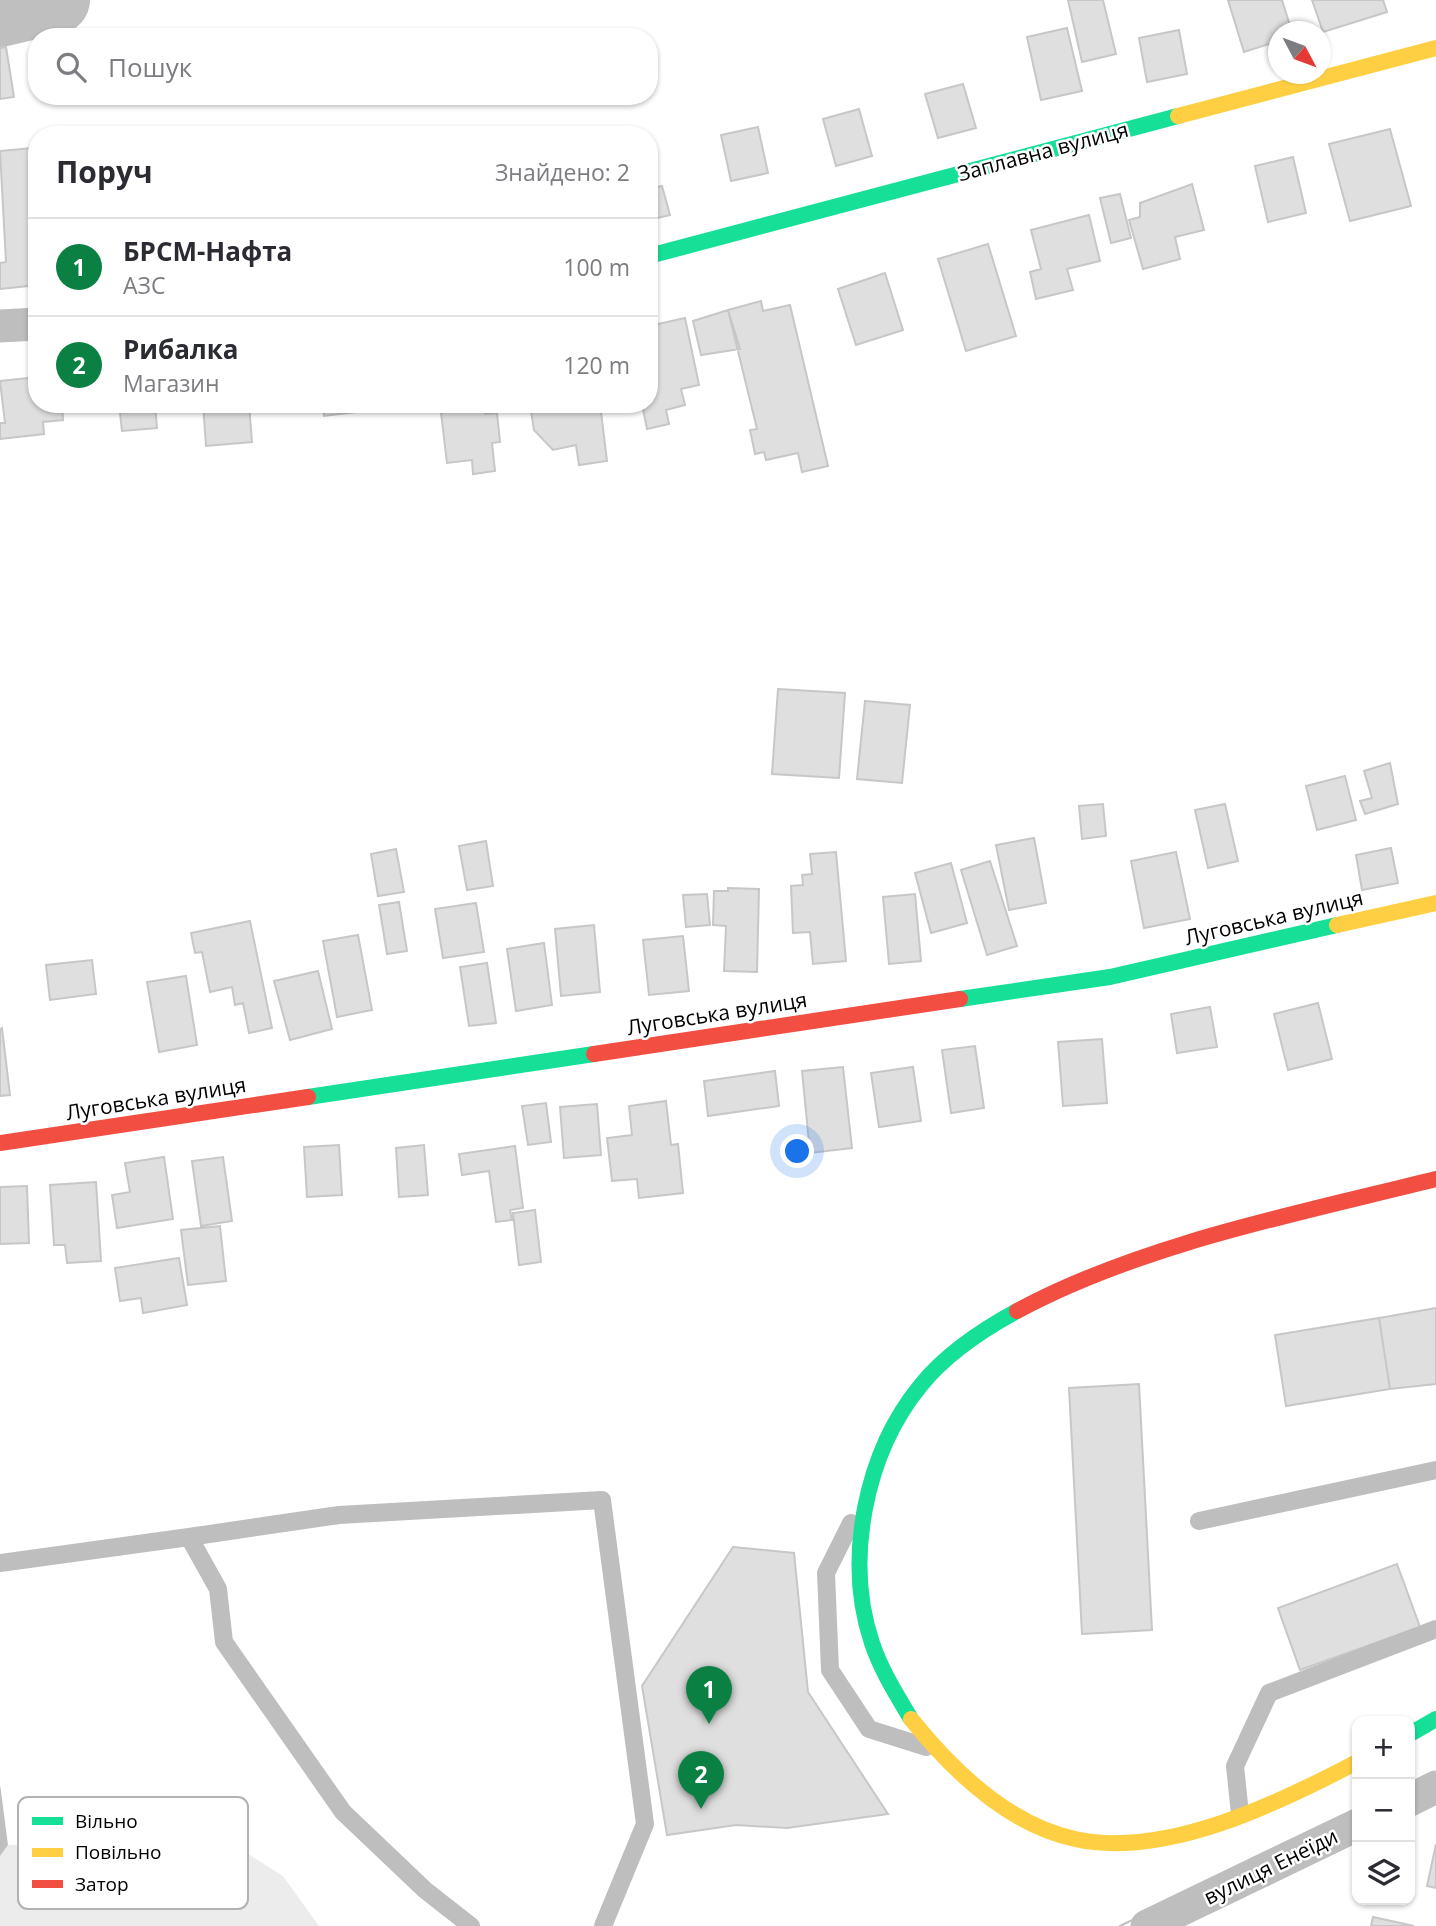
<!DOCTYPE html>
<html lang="uk">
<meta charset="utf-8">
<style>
:root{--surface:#fff;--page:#f7f7f7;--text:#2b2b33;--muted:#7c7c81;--line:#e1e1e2;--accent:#0b8043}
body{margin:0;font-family:"Open Sans",sans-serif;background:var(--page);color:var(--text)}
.controls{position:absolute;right:21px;bottom:21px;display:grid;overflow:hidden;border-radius:14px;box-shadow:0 2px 5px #0004}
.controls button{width:63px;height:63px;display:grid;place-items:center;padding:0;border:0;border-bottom:2px solid var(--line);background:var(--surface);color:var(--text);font:35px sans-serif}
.compass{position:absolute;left:1268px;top:21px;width:63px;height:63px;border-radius:50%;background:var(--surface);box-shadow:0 2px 5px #0004;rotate:131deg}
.you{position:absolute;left:798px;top:1152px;width:24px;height:24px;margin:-18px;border:5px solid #fff;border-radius:50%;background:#1a73e8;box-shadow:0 0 0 10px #1a73e833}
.badge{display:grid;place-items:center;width:46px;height:46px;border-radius:50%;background:var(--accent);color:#fff;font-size:23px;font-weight:700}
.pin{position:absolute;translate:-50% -58px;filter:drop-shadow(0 2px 4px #0008)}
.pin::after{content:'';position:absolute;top:37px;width:24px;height:21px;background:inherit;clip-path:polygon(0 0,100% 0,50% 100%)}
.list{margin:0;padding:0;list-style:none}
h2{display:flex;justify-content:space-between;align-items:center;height:91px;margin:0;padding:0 28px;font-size:30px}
h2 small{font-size:23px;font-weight:400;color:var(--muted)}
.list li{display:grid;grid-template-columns:46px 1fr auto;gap:21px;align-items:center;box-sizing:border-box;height:98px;padding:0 28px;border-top:2px solid var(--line)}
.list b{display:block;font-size:26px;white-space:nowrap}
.list p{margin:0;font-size:23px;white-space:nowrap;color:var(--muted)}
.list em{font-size:23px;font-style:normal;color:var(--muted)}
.icon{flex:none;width:38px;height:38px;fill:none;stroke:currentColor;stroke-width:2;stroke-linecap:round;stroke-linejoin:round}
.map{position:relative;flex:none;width:1436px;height:1926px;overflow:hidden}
.search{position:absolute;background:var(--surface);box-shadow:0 2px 5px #0004;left:28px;top:28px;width:630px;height:77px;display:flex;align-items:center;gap:18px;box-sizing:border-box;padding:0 24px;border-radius:28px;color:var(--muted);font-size:26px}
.panel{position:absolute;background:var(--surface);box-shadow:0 2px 5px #0004;left:28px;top:126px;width:630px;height:287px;border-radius:28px}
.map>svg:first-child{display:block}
</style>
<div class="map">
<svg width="1436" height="1926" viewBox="0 0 1436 1926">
<rect width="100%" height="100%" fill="#fff"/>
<path fill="#ececec" d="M229 1842 283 1876 319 1926H0V1856L8 1845Z"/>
<path fill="#bfbfbf" d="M0 1784 8 1845 0 1856Z"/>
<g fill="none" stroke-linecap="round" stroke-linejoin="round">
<path stroke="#bfbfbf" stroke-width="68" d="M0 13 56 0"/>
</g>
<path fill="#dfdfdf" stroke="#c7c7c7" stroke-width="2" d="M1068 0H1103L1116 54 1082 62Z
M1228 0H1282L1292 32H1278V41L1244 52Z
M1312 0H1383L1387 12 1323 32Z
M1067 28 1082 91 1041 100 1027 37Z
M1179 30 1187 74 1147 82 1139 38Z
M6 47 14 97 0 99V48Z
M963 84 976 128 938 138 925 94Z
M859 109 872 156 836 166 823 119Z
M758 127 768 173 731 181 721 135Z
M1390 129 1411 206 1350 221 1329 144Z
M32 148 37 204V285L0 289V263L6 262 0 151Z
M1293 157 1306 213 1268 222 1255 166Z
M1192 184 1204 230 1175 237 1180 259 1143 269 1129 220 1140 217V203Z
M662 186 670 215 649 220V189Z
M1120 194 1131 238 1111 243 1100 198Z
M1089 215 1100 261 1067 269 1073 290 1036 299 1030 272 1041 269 1031 230Z
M988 244 1016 336 966 351 938 259Z
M885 273 903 330 856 345 838 289Z
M761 301 763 311 790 305 828 466 802 472 798 453 766 460 764 452 755 454 750 430 757 429 728 310Z
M728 310 740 349 701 355 693 321Z
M685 318 699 385 681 389 685 405 666 410 669 424 647 429 642 404H649V376L653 375 649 359V326Z
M37 377V404H62L63 420 43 422 44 434 0 439V423H5L0 381Z
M119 404H155L157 428 122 431Z
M203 404H249L252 442 206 446Z
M323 404H381L382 409 324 416Z
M440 404H484L485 414 497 413 500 442 492 443 495 471 473 474 472 460 447 463Z
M550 404H600L607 461 579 465 576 445 553 450 534 430 531 411 550 410Z
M778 689 845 693 839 778 772 774Z
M865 701 910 705 902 783 857 779Z
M1390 763 1398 804 1365 814 1360 801 1372 798 1364 771Z
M1345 776 1356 820 1317 830 1306 786Z
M1103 804 1106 836 1082 839 1079 806Z
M1225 804 1238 861 1208 868 1195 810Z
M1034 838 1046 903 1009 910 996 845Z
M486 841 493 886 467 890 459 846Z
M1391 848 1398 883 1362 890 1356 855Z
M396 849 404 892 378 896 371 854Z
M836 852 846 961 813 964 810 932 793 933 791 886 803 885 802 875 812 874 810 854Z
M1176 852 1190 919 1144 928 1131 861Z
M990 861 1017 946 987 955 961 870Z
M951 863 967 923 931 933 915 873Z
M728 888 759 889 757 972 724 971 726 926 713 925 714 891H728Z
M707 894 710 925 686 927 683 895Z
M915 894 921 961 889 964 883 897Z
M399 902 407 951 387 954 379 905Z
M476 903 484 952 443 958 435 909Z
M250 921 272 1028 249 1033 243 1003 235 1005 232 987 210 992 202 952 195 953 191 933Z
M594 925 600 992 561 996 555 929Z
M358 935 372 1010 337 1017 323 941Z
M683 936 689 991 649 995 643 940Z
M544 943 552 1005 516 1011 507 949Z
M92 960 96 994 50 1000 46 965Z
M487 963 496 1023 469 1026 460 967Z
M318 971 332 1029 290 1040 274 981Z
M186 976 197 1045 159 1052 147 982Z
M1318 1003 1332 1059 1288 1070 1274 1014Z
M1210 1007 1217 1047 1177 1053 1171 1014Z
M2 1028 10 1095 0 1096V1029Z
M1102 1039 1107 1103 1063 1106 1058 1042Z
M975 1046 984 1108 951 1113 942 1050Z
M843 1067 852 1148 810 1153 802 1071Z
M913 1067 921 1121 879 1127 871 1073Z
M775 1071 779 1106 708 1116 704 1081Z
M666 1101 671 1145 678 1144 683 1193 639 1198 637 1179 612 1181 607 1138 632 1135 629 1106Z
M546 1103 551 1142 528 1145 522 1106Z
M597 1104 601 1155 564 1158 560 1107Z
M339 1145 342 1195 307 1197 304 1147Z
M424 1145 428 1195 399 1197 396 1148Z
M515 1146 523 1208 510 1210 512 1220 496 1222 489 1171 462 1175 459 1154Z
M164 1157 173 1219 117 1228 112 1195 130 1192 125 1163Z
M223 1157 232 1221 201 1226 192 1161Z
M96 1182 101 1261 67 1263 65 1245H54L50 1185Z
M27 1186 29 1243 0 1244V1187Z
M535 1210 541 1262 519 1265 513 1213Z
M220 1226 226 1281 188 1285 181 1230Z
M179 1258 187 1305 143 1313 141 1298 120 1301 115 1268Z
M1436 1308V1384L1390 1389 1379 1318Z
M1379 1318 1390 1389 1286 1406 1275 1335Z
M1139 1384 1152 1630 1082 1634 1069 1388Z
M733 1547 794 1553 808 1692 888 1814 787 1828 736 1825 667 1835 642 1686Z
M1397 1564 1420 1627 1300 1670 1278 1608Z
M1436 1844V1888L1427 1886Z
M1373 1917 1414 1926H1371Z"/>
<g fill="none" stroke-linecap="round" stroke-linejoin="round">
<path stroke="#bebebe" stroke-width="18" d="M1199 1521 1436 1470
M851 1523 826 1573 830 1670 869 1729 926 1747
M189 1537 339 1515 602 1500 645 1824 603 1926
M0 1563 189 1537 218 1589 224 1642 343 1812 425 1890 471 1926
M1240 1814 1235 1766 1269 1693 1436 1629"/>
<path stroke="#bebebe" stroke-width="33" d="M0 326 37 324
M1410 1800 1436 1787
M1147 1926 1357 1825"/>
<path stroke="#16e098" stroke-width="16" d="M649 256 1178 116
M960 999 1110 977 1337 925
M308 1097 594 1054
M911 1719C896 1694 881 1670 872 1643 844 1560 865 1453 921 1385 946 1354 982 1330 1017 1311
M1410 1734 1436 1719"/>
<path stroke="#ffcf43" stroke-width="16" d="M1178 116 1436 48
M1337 925 1436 903
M911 1719C952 1770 1009 1825 1075 1839 1165 1859 1279 1803 1357 1762"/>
<path stroke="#f24e42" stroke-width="16" d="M594 1054 960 999
M0 1143 308 1097
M1017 1311C1141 1244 1300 1213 1436 1179"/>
<path stroke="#bebebe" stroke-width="2" d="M1410 1786 1436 1773
M1410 1812 1436 1800
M1120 1926 1357 1812
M1172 1926 1357 1838"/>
</g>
<g text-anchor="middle" stroke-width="5" stroke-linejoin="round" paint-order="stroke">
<g font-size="21" fill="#000" stroke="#fff">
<text transform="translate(1043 152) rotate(-15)" y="7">Заплавна вулиця</text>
<text transform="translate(1274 918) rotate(-13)" y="7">Луговська вулиця</text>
<text transform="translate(717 1014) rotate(-9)" y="7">Луговська вулиця</text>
<text transform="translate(156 1099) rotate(-9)" y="7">Луговська вулиця</text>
<text transform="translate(1271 1867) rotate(-26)" y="7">вулиця Енеїди</text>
</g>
</g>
<rect x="18" y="1797" width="230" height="112" rx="10" fill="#fff" stroke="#b2b2b2" stroke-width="2"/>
<rect x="32" y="1817" width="31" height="8" fill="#16e098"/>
<rect x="32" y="1848" width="31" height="9" fill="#ffcf43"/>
<rect x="32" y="1880" width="31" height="8" fill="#f24e42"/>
<g font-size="19" fill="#000">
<text x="75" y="1828">Вільно</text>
<text x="75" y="1859">Повільно</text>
<text x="75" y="1891">Затор</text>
</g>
</svg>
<div class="controls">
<button>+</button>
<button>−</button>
<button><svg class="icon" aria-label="layers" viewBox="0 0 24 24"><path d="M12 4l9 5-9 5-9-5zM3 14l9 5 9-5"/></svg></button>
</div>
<svg class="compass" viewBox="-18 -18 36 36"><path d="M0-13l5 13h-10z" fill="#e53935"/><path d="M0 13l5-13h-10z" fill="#7c7c81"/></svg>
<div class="you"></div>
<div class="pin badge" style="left:709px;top:1724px">1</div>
<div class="pin badge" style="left:701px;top:1809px">2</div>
<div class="search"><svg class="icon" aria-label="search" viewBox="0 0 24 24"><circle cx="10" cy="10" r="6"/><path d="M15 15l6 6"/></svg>Пошук</div>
<section class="panel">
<h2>Поруч<small>Знайдено: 2</small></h2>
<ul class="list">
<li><span class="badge">1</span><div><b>БРСМ-Нафта</b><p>АЗС</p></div><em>100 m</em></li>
<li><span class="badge">2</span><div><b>Рибалка</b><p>Магазин</p></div><em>120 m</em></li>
</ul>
</section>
</div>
